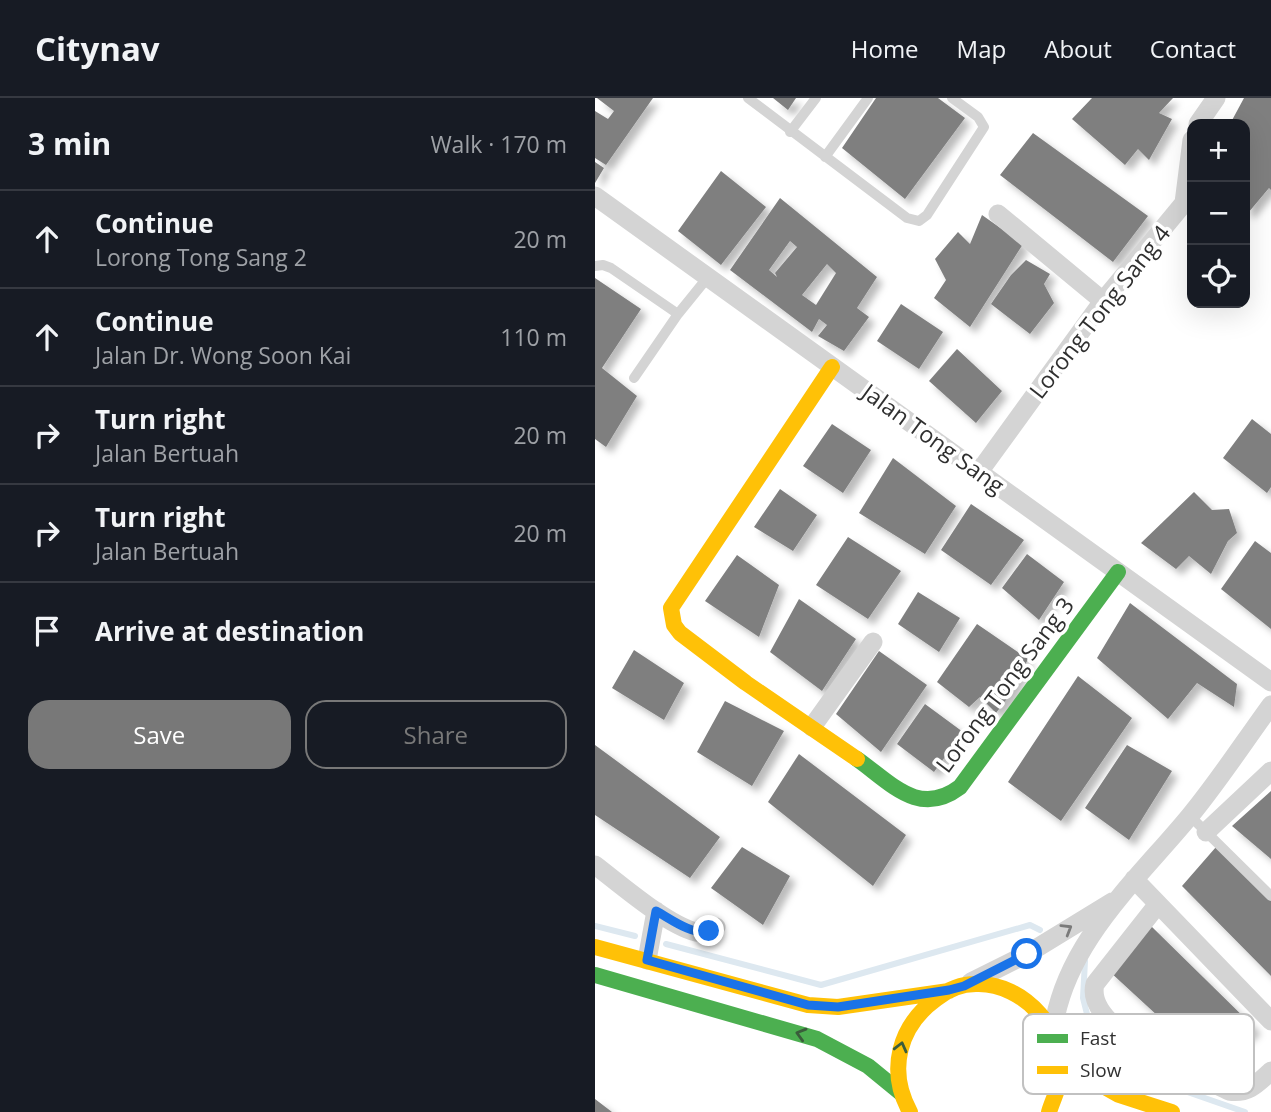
<!DOCTYPE html>
<meta charset="utf-8">
<style>
:root{--surface:#171b24;--page:#242831;--text:#f1f3f6;--muted:#9ea1a6;--line:#363941;--accent:#787878}
body{margin:0;font-family:"Open Sans",sans-serif;background:var(--page);color:var(--text)}
.controls{position:absolute;right:21px;top:21px;display:grid;overflow:hidden;border-radius:14px;box-shadow:0 7px 28px #0002}
.controls button{width:63px;height:63px;display:grid;place-items:center;padding:0;border:0;border-bottom:2px solid var(--line);background:var(--surface);color:var(--text);font:35px sans-serif}
.stop{position:absolute;width:21px;height:21px;margin:-16px;border:5px solid #1a73e8;border-radius:50%;background:#fff}
.stop.end{background:#1a73e8;border-color:#fff;box-shadow:0 2px 7px #0008}
.list{margin:0;padding:0;list-style:none}
h2{display:flex;justify-content:space-between;align-items:center;height:91px;margin:0;padding:0 28px;font-size:30px}
h2 small{font-size:23px;font-weight:400;color:var(--muted)}
.list li{display:grid;grid-template-columns:46px 1fr auto;gap:21px;align-items:center;box-sizing:border-box;height:98px;padding:0 28px;border-top:2px solid var(--line)}
.list b{display:block;font-size:26px;white-space:nowrap}
.list p{margin:0;font-size:23px;white-space:nowrap;color:var(--muted)}
.list em{font-size:23px;font-style:normal;color:var(--muted)}
.actions{display:flex;gap:14px;padding:21px 28px}
.actions a{flex:1;padding:16px 0;border:2px solid var(--accent);border-radius:21px;text-align:center;font-size:24px;color:var(--accent)}
.actions .main{background:var(--accent);color:#fff}
.icon{flex:none;width:38px;height:38px;fill:none;stroke:currentColor;stroke-width:2;stroke-linecap:round;stroke-linejoin:round}
.map{position:relative;flex:none;width:676px;height:1014px;overflow:hidden}
header{display:flex;align-items:center;gap:42px;box-sizing:border-box;height:98px;padding:0 35px;background:var(--surface);border-bottom:2px solid var(--line)}
header strong{font-size:33px}
nav{display:flex;gap:38px;margin-inline-start:auto;font-size:24px}
main{display:flex}
aside{flex:1;background:var(--surface)}
.map>svg:first-child{display:block}
</style>
<header>
<strong>Citynav</strong>
<nav><a>Home</a><a>Map</a><a>About</a><a>Contact</a></nav>
</header>
<main>
<aside>
<h2>3 min<small>Walk · 170 m</small></h2>
<ul class="list">
<li><svg class="icon" aria-label="ahead" viewBox="0 0 24 24"><path d="M12 20V5M6 11l6-6 6 6"/></svg><div><b>Continue</b><p>Lorong Tong Sang 2</p></div><em>20 m</em></li>
<li><svg class="icon" aria-label="ahead" viewBox="0 0 24 24"><path d="M12 20V5M6 11l6-6 6 6"/></svg><div><b>Continue</b><p>Jalan Dr. Wong Soon Kai</p></div><em>110 m</em></li>
<li><svg class="icon" aria-label="right" viewBox="0 0 24 24"><path d="M7 20v-9h11M14 6l5 5-5 5"/></svg><div><b>Turn right</b><p>Jalan Bertuah</p></div><em>20 m</em></li>
<li><svg class="icon" aria-label="right" viewBox="0 0 24 24"><path d="M7 20v-9h11M14 6l5 5-5 5"/></svg><div><b>Turn right</b><p>Jalan Bertuah</p></div><em>20 m</em></li>
<li><svg class="icon" aria-label="arrive" viewBox="0 0 24 24"><path d="M6 21V4h12l-3 4 3 4H6"/></svg><div><b>Arrive at destination</b></div></li>
</ul>
<div class="actions"><a class="main">Save</a><a>Share</a></div>
</aside>
<div class="map">
<svg width="676" height="1014" viewBox="0 0 676 1014">
<defs>
<filter id="shadow"><feDropShadow dx="6" dy="6" stdDeviation="3.5" flood-color="#0004"/></filter>
</defs>
<rect width="100%" height="100%" fill="#fff"/>
<g fill="none" stroke-linecap="round" stroke-linejoin="round">
<path stroke="#dde8f0" stroke-width="6" d="M0 828 40 838
M71 846 226 887 435 827 445 832
M490 863 488 900 497 936 518 968 650 1014"/>
</g>
<path fill="#7f7f7f" fill-rule="evenodd" filter="url(#shadow)" d="M2 0H58L11 67 0 60V13L13 21 19 13Z
M178 0H201L193 12Z
M281 0H343L370 20 310 101 247 50Z
M497 0H578L564 15 577 21 554 62 543 51 530 67 477 21Z
M649 0H676V92L674 90 653 115 650 111V26H635Z
M438 35 553 118 518 164 405 77Z
M0 64 9 70 0 85Z
M126 73 171 109 126 167 83 133Z
M185 100 282 179 262 210 274 219 249 253 223 238 232 227 224 221 217 234 135 172ZM195 143 202 149 180 175 182 179 174 172ZM232 166 241 175 221 207 207 197Z
M387 117 428 146 375 229 339 200 351 182 340 161 363 134 375 146Z
M431 162 455 176 449 186 459 205 435 236 396 206 416 177Z
M0 180 46 211 7 270 42 298 11 349 0 341Z
M306 206 348 234 324 271 282 243Z
M362 251 407 293 381 325 334 283Z
M657 321 676 336V389L672 395 628 360Z
M237 326 276 352 248 395 208 368Z
M298 360 361 408 330 456 264 415Z
M185 391 222 417 198 453 159 429Z
M599 394 617 412 634 411 642 435 633 443 616 476 594 458 581 471 546 445Z
M376 406 429 442 396 487 346 452Z
M253 439 306 473 273 521 221 487Z
M660 443 676 455V531L626 491Z
M432 456 469 484 444 522 407 490Z
M142 457 184 487 164 539 110 503Z
M323 494 365 520 344 554 303 526Z
M204 501 261 541 227 593 175 554Z
M535 505 642 586 639 609 602 585 573 621 502 560Z
M382 526 433 561 417 594 401 615 385 599 374 609 342 584Z
M39 552 89 585 69 622 17 590Z
M284 553 332 587 286 654 241 616Z
M483 578 537 620 466 723 413 684Z
M130 603 189 633 157 688 102 654Z
M330 606 368 634 339 674 302 646Z
M0 647 125 739 95 780 0 717Z
M532 647 577 673 534 742 490 710Z
M204 656 311 737 278 788 173 704Z
M676 693V761L637 728Z
M147 749 195 778 168 827 116 790Z
M621 749 676 802V878L587 788Z
M556 828 660 930 637 951 589 942 514 873Z
M0 1001 17 1014H0Z"/>
<g fill="none" stroke-linecap="round" stroke-linejoin="round">
<path stroke="#d4d4d4" stroke-width="10" d="M153 0 312 120 324 123 332 117 389 29 383 19 357 0
M195 34 221 0
M230 59 273 0
M0 168 8 167 16 170 83 216
M39 280 83 216 113 179
M595 718 676 798"/>
<path stroke="#d4d4d4" stroke-width="19" d="M603 26 621 0
M0 98 676 584
M403 116 508 203
M384 374 508 203 589 105 597 42
M217 629 278 544
M611 734 676 673
M0 767C25 786 72 827 101 834 109 835 114 833 121 829
M539 781 676 923
M563 806 500 886C488 931 601 977 634 993 653 996 662 986 676 973
M52 862 61 813
M376 884 432 856 517 804
M458 933C469 846 541 783 594 719 623 684 649 644 676 607"/>
<path stroke="#4caf50" stroke-width="16" d="M262 661C296 685 324 720 365 689L523 474
M0 877 222 941 273 968 306 995"/>
<path stroke="#ffc107" stroke-width="16" d="M237 269 76 510 79 527 85 535 151 585 262 661
M0 849 213 907 243 909 354 893
M465 954 492 979 524 997 577 1014
M315 1014C292 972 304 928 341 901 352 892 366 886 381 886 429 884 475 936 465 983 462 994 457 1004 454 1014"/>
</g>
<defs><path id="oneway-chevron" d="M-2-3.5L2.5 0L-2 3.5" fill="none" stroke-width="1.6" stroke-linecap="round" stroke-linejoin="round" transform="scale(1.75)"/></defs>
<use stroke="#7a7a7a" href="#oneway-chevron" transform="translate(472 831) rotate(-31)"/>
<g stroke="#3a5c3b">
<use href="#oneway-chevron" transform="translate(206 936) rotate(-164)"/>
<use href="#oneway-chevron" transform="translate(306 949) rotate(-76)"/>
</g>
<g fill="none" stroke-linecap="round" stroke-linejoin="round">
<path stroke="#1a73e8" stroke-width="9" d="M114 833C96 837 76 821 61 813L52 862 213 907 243 909 354 892 369 888 432 856"/>
</g>
<g text-anchor="middle" stroke-width="7" stroke-linejoin="round" paint-order="stroke">
<g font-size="23" fill="#303030" stroke="#fff">
<text transform="translate(505 214) rotate(-52)" y="8">Lorong Tong Sang 4</text>
<text transform="translate(338 341) rotate(36)" y="8">Jalan Tong Sang</text>
<text transform="translate(410 587) rotate(-53)" y="8">Lorong Tong Sang 3</text>
</g>
</g>
<rect x="428" y="916" width="231" height="80" rx="10" fill="#fff" stroke="#c1c1c1" stroke-width="2"/>
<rect x="442" y="936" width="31" height="9" fill="#4caf50"/>
<rect x="442" y="968" width="31" height="8" fill="#ffc107"/>
<g font-size="19" fill="#303030">
<text x="485" y="947">Fast</text>
<text x="485" y="979">Slow</text>
</g>
</svg>
<div class="controls">
<button>+</button>
<button>−</button>
<button><svg class="icon" aria-label="locate" viewBox="0 0 24 24"><circle cx="12" cy="12" r="6"/><path d="M12 2v4M12 18v4M2 12h4M18 12h4"/></svg></button>
</div>
<div class="stop" style="left:432px;top:856px"></div>
<div class="stop end" style="left:114px;top:833px"></div>
</div>
</main>
